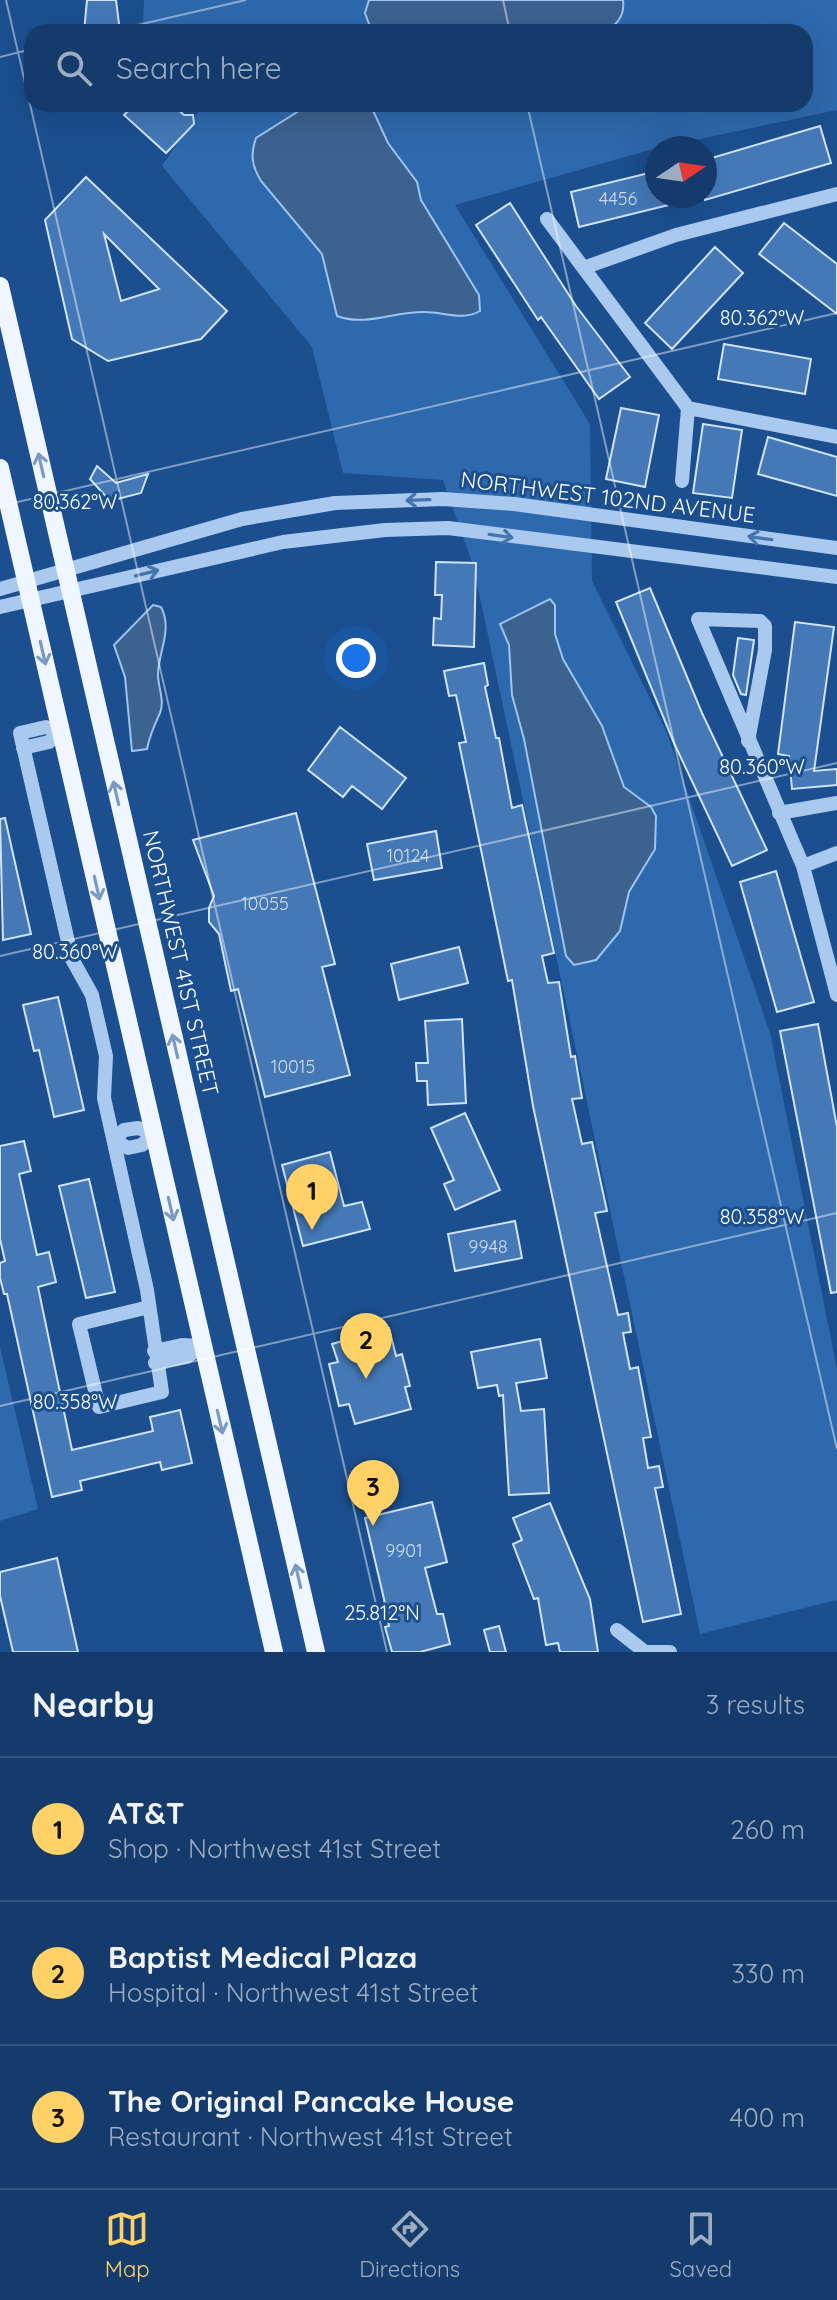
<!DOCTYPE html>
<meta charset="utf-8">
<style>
:root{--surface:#143b6b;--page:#214673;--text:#f1f3f6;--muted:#9dadc1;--line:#33557e;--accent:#ffd166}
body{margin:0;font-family:Quicksand,sans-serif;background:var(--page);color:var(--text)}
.compass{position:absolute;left:645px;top:136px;width:72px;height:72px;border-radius:50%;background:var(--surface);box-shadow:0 8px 32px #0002;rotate:77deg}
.you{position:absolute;left:356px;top:658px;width:28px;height:28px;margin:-20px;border:6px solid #fff;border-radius:50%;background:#1a73e8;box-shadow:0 0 0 12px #1a73e833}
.badge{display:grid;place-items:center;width:52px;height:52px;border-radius:50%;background:var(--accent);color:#111;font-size:26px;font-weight:700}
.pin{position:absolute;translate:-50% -66px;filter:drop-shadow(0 2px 4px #0008)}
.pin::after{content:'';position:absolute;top:42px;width:28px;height:24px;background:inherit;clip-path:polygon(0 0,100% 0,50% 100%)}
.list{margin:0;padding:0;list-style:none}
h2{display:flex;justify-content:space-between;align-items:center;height:104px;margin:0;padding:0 32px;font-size:34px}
h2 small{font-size:26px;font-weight:400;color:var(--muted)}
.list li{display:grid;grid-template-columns:52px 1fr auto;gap:24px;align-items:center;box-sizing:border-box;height:144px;padding:0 32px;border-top:2px solid var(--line)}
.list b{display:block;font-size:30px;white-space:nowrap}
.list p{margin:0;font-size:26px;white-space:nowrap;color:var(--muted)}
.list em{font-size:26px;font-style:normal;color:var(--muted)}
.icon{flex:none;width:44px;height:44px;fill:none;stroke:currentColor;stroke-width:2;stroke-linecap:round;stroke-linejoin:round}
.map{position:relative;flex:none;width:837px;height:1652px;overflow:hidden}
.search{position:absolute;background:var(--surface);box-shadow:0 8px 32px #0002;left:24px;right:24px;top:24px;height:88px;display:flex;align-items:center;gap:20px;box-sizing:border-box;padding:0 28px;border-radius:24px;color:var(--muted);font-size:30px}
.sheet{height:536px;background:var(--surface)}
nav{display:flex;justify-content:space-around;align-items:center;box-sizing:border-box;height:112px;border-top:2px solid var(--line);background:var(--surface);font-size:22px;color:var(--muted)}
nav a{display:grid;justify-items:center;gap:4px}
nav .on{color:var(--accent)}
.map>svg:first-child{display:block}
</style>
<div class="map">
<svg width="837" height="1652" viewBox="0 0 837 1652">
<rect width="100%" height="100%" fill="#1b4f8f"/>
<path fill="#2e69ad" d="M144 0H837V110L657 148 455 205 590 424 592 581 667 733 770 1033 837 1369V1600L700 1634 473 565 443 480 343 473 312 347 162 166 204 104H805V32H149L143 24Z
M0 1347 38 1509 0 1521Z"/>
<path fill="#3c6290" stroke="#9cc4f0" stroke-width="2" d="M369 0H623C625 15 618 24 605 32H372L365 13Z
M310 104H370L388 143 417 182 421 200 479 295 480 311C463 321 444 312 425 312 394 311 367 327 337 316L322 254 261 181C252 166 250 155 256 138Z
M550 599 555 605V634L563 659 602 726 624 787 651 807 656 816 655 849 629 892 620 931 596 960 574 965 566 956 524 739 512 695 509 645 500 624Z
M153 605 161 607C173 630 158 652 158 675 158 687 165 701 160 713 154 726 150 734 147 749L132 751 125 677 114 645Z"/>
<path fill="#4478b7" stroke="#cfe3fa" stroke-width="2" fill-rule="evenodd" d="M87 0H116L120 32H84Z
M123 104H172L184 115H193L194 124 166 153 124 115 129 110Z
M820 126 831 163 705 200V160Z
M657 171V196H688L689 200 579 227 571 192Z
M86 177 227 311 201 339 108 361 72 339 45 220ZM104 234 159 289 121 301Z
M510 203 576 306 630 377 599 399 541 317 538 320 476 225Z
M784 223 837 264V314L759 254Z
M715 247 743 273 672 349 645 323Z
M724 344 811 359 805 394 718 379Z
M621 408 659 415 645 487 606 479Z
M703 424 742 430 732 498 693 493Z
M768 437 837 457V496L758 474Z
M97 466 116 483 148 474 141 493 110 501 90 479Z
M436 562 476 563 474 647 433 645 434 618 441 619 442 595H435Z
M650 588 702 713 767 850 732 866 674 743 616 602Z
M795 622 834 627 814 771 837 769V785L792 789 789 756 778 754Z
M738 638 754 640 746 695 741 694 733 675Z
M484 663 488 685 485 687 496 738H499L512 808 522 805 554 953 542 956 548 983 559 982 571 1057 575 1056 582 1098 572 1099 582 1144 592 1142 607 1211 595 1213 618 1315 628 1313 631 1332 623 1333 630 1369 638 1367 651 1437 643 1438 648 1468 659 1466 663 1487 655 1488 681 1614 643 1622 533 1106 512 980 508 981 459 743 466 742 456 695 449 696 444 671Z
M340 727 406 778 382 809 352 786 343 797 308 770Z
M296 813 335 964 322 967 350 1075 265 1097 238 989 231 991 219 934 209 922V908L214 896 193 840Z
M5 818 31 934 3 940 0 819Z
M436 831 442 868 374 880 367 844Z
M776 871 814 1002 777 1012 740 882Z
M459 947 468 983 399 1000 391 964Z
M58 997 84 1110 54 1117 39 1050 34 1051 23 1005Z
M462 1019 466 1103 428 1105 427 1081H417L416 1063H428L425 1021Z
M818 1024 837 1127V1292L831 1293 780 1031Z
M465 1113 500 1190 455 1210 444 1184 454 1180 431 1128Z
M24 1141 31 1171 19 1174 37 1255 49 1252 56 1282 38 1287 72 1450 153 1431 150 1417 180 1410 192 1463 162 1470 160 1462 80 1481 82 1490 52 1497 7 1294H4L0 1278V1263L5 1261 0 1239V1146Z
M330 1152 344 1206 362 1202 370 1229 303 1246 282 1165Z
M89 1179 115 1292 86 1298 59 1186Z
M515 1221 522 1258 455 1271 448 1234Z
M389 1328 396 1356 402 1354 410 1386 405 1387 411 1409 355 1424 349 1404 339 1406 329 1364 338 1362 332 1344Z
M540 1339 547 1378 516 1383 521 1411 544 1409 549 1493 509 1495 503 1395 499 1396 497 1385 478 1388 471 1352Z
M432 1502 447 1562 425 1568 437 1614H443L450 1644 420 1652H392L385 1627 389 1626 384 1599 365 1518Z
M550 1503 590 1599 598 1652H560L558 1643 546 1645 538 1598 534 1599 513 1544 522 1540 513 1518Z
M57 1558 78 1652H13L0 1596V1572Z
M499 1626 506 1652H490L484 1630Z"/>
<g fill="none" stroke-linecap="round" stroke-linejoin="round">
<path stroke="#a9c9ee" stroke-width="14" d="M547 219 688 408 682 481
M586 267 676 235 837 194
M688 408 837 437
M0 589 242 519 335 503 443 499 514 504 837 548
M0 607 283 542 385 530 448 528 837 577
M61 730 46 727 20 733 72 959 92 995 106 1056 104 1098 147 1290 162 1392 99 1407 79 1324 149 1307
M748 741 765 650V626L760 621 698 619 803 866 837 995
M23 748 49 742 61 730
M779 813 837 803
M803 866 837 853
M138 1128 154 1133 142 1145 128 1148 114 1140 124 1130Z
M154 1351 182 1345 202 1346
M155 1363 186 1357 203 1346
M617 1630 645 1652H670"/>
<path stroke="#f0f6ff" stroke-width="18" d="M0 286 316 1652
M0 468 274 1652"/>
</g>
<defs><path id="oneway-shaft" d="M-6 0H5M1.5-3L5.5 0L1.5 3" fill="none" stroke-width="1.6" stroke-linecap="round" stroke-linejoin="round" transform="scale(2)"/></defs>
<g stroke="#7b9ac1">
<use href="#oneway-shaft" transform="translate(41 465) rotate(-103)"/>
<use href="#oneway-shaft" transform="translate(43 653) rotate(77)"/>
<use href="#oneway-shaft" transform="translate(116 793) rotate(-103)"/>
<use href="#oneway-shaft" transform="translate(97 888) rotate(77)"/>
<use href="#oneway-shaft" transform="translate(175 1046) rotate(-103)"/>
<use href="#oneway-shaft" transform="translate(171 1209) rotate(77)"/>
<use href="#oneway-shaft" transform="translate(220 1422) rotate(77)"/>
<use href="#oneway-shaft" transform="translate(298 1576) rotate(-103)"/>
</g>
<g stroke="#4674ac">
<use href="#oneway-shaft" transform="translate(418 500) rotate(178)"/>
<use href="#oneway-shaft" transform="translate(501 536) rotate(8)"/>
<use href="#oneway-shaft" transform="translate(760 538) rotate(-172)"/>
<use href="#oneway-shaft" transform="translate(147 573) rotate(-14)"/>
</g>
<path fill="none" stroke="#fff" stroke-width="2" stroke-opacity="0.45" d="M6 0 387 1652M503 0 510 32M107 32 246 0M0 57 32 49M527 104 837 1449M0 506 837 313M0 956 837 763M0 1406 837 1213"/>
<g text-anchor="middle" stroke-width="6" stroke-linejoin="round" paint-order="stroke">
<g font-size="18" fill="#d0dded">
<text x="618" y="205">4456</text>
<text x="408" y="862">10124</text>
<text x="265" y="910">10055</text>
<text x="293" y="1073">10015</text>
<text x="488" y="1253">9948</text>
<text x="404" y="1557">9901</text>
</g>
<g font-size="22" fill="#fff" stroke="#1b4f8f">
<text transform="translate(608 497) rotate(7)" y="8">NORTHWEST 102ND AVENUE</text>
<text transform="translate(181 963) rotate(77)" y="8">NORTHWEST 41ST STREET</text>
</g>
</g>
<g font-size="20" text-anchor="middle" fill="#fff" stroke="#1b4f8f" stroke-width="6" stroke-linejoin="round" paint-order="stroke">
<text x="762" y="325">80.362°W</text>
<text x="75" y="509">80.362°W</text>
<text x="762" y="774">80.360°W</text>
<text x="75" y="959">80.360°W</text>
<text x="762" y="1224">80.358°W</text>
<text x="75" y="1409">80.358°W</text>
<text x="382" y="1620">25.812°N</text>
</g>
</svg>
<svg class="compass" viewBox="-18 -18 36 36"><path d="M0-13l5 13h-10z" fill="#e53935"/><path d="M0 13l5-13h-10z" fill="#9dadc1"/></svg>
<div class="you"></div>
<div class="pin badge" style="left:312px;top:1230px">1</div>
<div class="pin badge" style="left:366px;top:1379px">2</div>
<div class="pin badge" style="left:373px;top:1526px">3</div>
<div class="search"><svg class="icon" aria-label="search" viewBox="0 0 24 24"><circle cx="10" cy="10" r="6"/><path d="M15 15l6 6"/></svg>Search here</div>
</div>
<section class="sheet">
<h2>Nearby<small>3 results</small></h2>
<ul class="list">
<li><span class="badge">1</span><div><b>AT&amp;T</b><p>Shop · Northwest 41st Street</p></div><em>260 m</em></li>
<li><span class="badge">2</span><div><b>Baptist Medical Plaza</b><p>Hospital · Northwest 41st Street</p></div><em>330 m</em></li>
<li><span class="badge">3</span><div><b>The Original Pancake House</b><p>Restaurant · Northwest 41st Street</p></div><em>400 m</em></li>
</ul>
</section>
<nav>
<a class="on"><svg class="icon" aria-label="map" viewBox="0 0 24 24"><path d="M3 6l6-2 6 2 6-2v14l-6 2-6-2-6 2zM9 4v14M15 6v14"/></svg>Map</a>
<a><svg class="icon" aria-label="directions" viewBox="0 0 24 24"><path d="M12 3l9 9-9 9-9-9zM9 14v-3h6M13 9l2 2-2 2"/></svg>Directions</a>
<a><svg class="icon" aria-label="saved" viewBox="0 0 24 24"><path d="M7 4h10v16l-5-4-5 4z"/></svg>Saved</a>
</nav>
